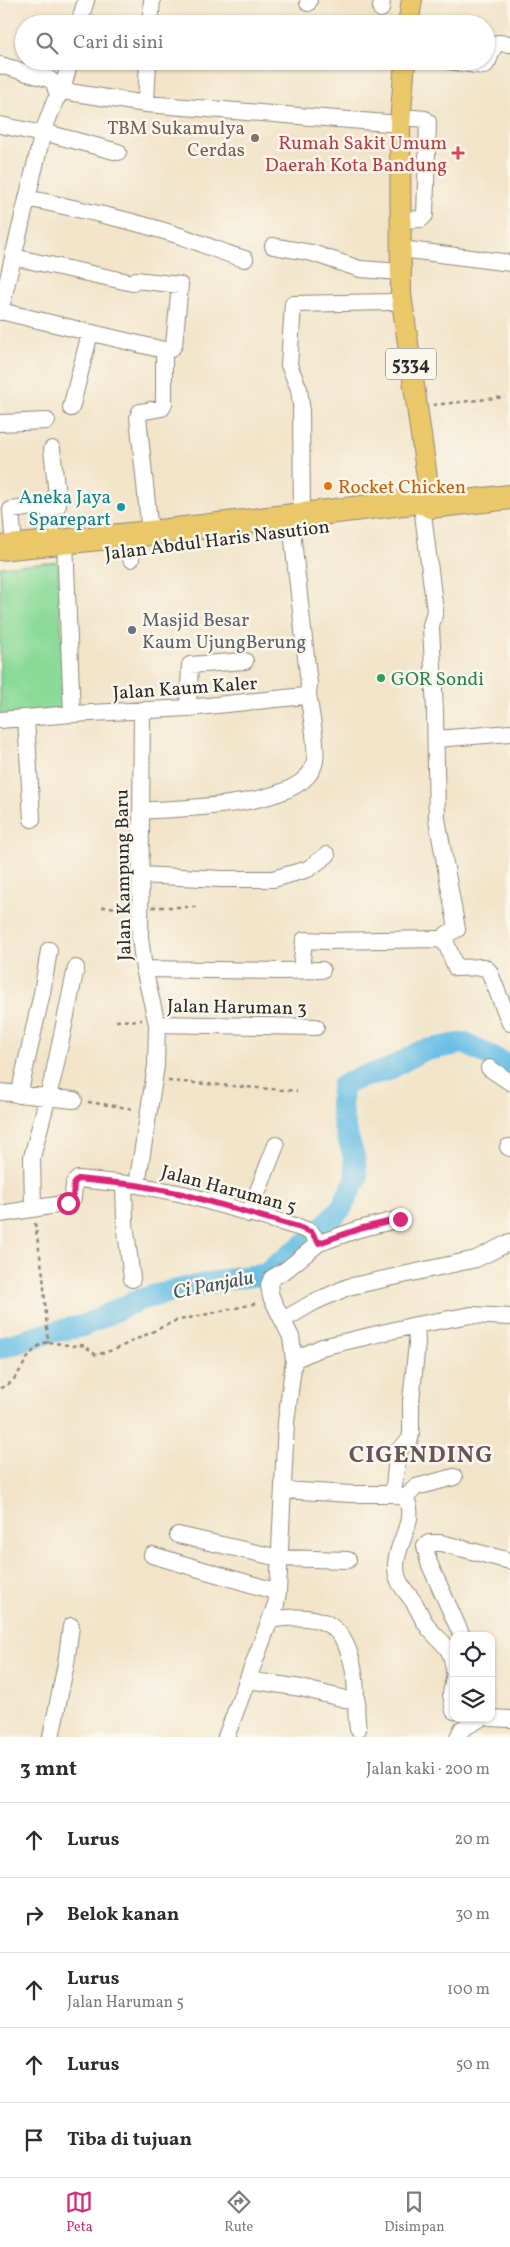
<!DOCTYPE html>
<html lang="id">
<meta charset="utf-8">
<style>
:root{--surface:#fff;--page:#f2f2f3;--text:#2b2b33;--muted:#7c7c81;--line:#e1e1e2;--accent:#db2777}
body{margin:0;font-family:Vollkorn,serif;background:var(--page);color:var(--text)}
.controls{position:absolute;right:15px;bottom:15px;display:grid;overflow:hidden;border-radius:10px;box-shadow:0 1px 4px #0004}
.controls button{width:45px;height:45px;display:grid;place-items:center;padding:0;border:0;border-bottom:1px solid var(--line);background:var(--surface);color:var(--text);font:25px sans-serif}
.stop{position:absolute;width:15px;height:15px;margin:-11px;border:4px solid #db2777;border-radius:50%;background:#fff}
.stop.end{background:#db2777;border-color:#fff;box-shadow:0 1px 5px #0008}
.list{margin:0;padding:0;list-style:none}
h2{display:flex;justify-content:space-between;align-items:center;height:65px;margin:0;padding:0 20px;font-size:21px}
h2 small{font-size:16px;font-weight:400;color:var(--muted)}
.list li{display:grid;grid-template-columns:32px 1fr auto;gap:15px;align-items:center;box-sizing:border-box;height:75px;padding:0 20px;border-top:1px solid var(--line)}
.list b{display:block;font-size:19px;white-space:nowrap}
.list p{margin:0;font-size:16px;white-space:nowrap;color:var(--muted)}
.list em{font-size:16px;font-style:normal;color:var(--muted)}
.icon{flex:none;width:28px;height:28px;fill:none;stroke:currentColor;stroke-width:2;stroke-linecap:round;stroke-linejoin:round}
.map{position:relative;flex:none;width:510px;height:1737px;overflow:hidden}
.search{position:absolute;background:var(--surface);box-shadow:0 1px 4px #0004;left:15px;right:15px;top:15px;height:55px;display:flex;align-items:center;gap:12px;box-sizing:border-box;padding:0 18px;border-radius:28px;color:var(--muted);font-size:19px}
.sheet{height:440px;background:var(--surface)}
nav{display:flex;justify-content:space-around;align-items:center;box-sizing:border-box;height:70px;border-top:1px solid var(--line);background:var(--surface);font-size:14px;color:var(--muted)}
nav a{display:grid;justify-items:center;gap:2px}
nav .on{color:var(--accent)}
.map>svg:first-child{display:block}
</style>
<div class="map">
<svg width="510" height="1737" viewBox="0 0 510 1737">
<rect width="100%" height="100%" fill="#fbf7ec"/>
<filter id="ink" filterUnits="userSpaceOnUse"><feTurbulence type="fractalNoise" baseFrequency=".02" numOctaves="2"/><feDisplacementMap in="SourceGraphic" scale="10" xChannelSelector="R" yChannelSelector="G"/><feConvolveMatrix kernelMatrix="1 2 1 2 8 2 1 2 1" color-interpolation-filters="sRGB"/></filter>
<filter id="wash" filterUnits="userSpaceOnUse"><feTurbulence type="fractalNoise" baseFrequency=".0096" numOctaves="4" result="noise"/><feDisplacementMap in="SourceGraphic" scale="20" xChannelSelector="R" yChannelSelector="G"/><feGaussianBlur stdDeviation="1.12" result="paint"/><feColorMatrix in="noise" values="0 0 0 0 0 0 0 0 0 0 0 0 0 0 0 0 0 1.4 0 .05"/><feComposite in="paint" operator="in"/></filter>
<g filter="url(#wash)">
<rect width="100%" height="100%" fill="#f2e4c9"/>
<path fill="#8bda99" stroke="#5b8262" d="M58 562 65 705 62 709 0 716V567Z"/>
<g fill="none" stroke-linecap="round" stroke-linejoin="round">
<path stroke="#67bee4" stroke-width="22" d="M0 1348 52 1332 83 1326 138 1300 172 1291 233 1278 263 1275 315 1236 341 1208 357 1178 354 1156 344 1126 341 1107 342 1086 358 1078 388 1070 421 1051 464 1043 510 1066"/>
</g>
</g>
<g filter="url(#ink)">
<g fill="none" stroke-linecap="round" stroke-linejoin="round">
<g stroke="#8e887a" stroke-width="18">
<path id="minor" d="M308 3 309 0
M381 9 382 0
M79 24 86 0
M150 24 152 0
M449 61 484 66C492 60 489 48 498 43L510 44
M0 65 49 79 54 83 58 96
M62 91 70 61
M146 104 148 61
M0 125 43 134
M43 132 118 152
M27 198C77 209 128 219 177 235 200 242 221 253 245 259
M401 220 421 219 425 215 428 122 425 119 401 117
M273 246 312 253 360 269 401 272
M401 249 510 263
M13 257 133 283 136 280 180 285 174 345 171 349 164 350
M0 311 164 350V403L162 408 140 412 138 417 150 533
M0 312 43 132 55 101 62 91 146 104 400 124
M71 408 90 333
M0 423 47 421
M49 505H58L52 449
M423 514 435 611 431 626 435 712 437 819 457 929 447 934 443 940
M302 516 301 405 299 389 289 365 293 304 390 302 402 300
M65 542 72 714
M14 546 11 510 49 505 53 543
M130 549 131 559
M188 708 190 665 245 661
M26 719 32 819
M0 720 72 714 188 708 305 696 308 693 309 684 292 531
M436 739 510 733
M141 811C178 808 301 808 314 765 319 751 310 710 308 693
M140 875 222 879H273L308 869 327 855
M144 969 281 971 322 970
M301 970 304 940 327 941 438 939 446 943 456 968 484 967 489 971 510 1023
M157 1024 316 1027
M489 1068 510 1082
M0 1092 74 1100
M19 1095 42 993 49 950
M508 1147 510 1148
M124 1184 125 1223 132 1279
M137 1185 156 1066 157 1024 144 969 140 937 142 710
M33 1208 32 1157 54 1073 76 968
M0 1214 69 1203 73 1198 74 1183 78 1179 137 1185 183 1194 298 1227 311 1232 319 1243
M249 1214 276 1145
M283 1320 314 1302 348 1287 476 1259 510 1242
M294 1360 322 1347 416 1325 471 1315 510 1317
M283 1490 351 1494H393L405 1498C419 1519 395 1544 396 1567 396 1582 405 1590 413 1601 418 1608 421 1617 426 1624 440 1645 452 1642 454 1672
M393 1494 398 1451 410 1439 411 1433V1401L417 1343 416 1325
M405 1498 416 1487 454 1477
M178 1535 279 1558 348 1560
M152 1555 278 1592
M270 1620C324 1611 348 1624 355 1679 357 1696 355 1713 358 1729
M462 1636 429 1563 425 1546 429 1543H441L510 1561
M454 1678 451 1694 454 1711
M248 1680 301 1688 357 1702
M491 1718 510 1719
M51 1737 66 1664 71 1626
M226 1737 276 1604 278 1592 286 1422 294 1360 291 1337 271 1297 269 1285 272 1278 287 1269 319 1243 359 1229 400 1219
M458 1737 462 1729 481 1718"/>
</g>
<g stroke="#8e887a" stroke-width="22">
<path id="major" d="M408 24 412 0
M405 61 400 124 401 294 431 506"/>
</g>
<g stroke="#8e887a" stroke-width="26">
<path id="highway" d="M0 548 150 533 421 501 431 506 510 497"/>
</g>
<path stroke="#8e887a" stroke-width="2.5" stroke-dasharray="4 4" stroke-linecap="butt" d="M433 405 505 397
M102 907 127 908
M152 907H196
M116 1021 142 1020
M168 1081 297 1091
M88 1102 135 1109
M35 1223 43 1275 48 1342 74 1346 84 1345 96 1355 116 1349 175 1321 259 1303
M0 1388C23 1382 23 1348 48 1342"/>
<use href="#minor" stroke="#fff" stroke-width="16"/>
<use href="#major" stroke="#eac769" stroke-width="20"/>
<use href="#highway" stroke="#eac769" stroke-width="24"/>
</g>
</g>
<g fill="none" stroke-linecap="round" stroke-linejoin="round" filter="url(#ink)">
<path stroke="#db2777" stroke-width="6" d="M68 1203 73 1198 74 1183 78 1179 136 1185 183 1194 298 1227 311 1232 319 1243 359 1229 400 1219"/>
</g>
<circle fill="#8d6e63" stroke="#fbf7ec" stroke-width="2" cx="255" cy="138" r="5"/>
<path fill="#e0444e" stroke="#fbf7ec" stroke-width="2" d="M455.5 145.5h5v5h5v5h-5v5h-5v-5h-5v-5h5z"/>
<circle fill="#e8710a" stroke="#fbf7ec" stroke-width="2" cx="328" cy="486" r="5"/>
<circle fill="#0f9aa8" stroke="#fbf7ec" stroke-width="2" cx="121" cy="507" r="5"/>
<circle fill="#6b7280" stroke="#fbf7ec" stroke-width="2" cx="132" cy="630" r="5"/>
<circle fill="#2e9e5b" stroke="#fbf7ec" stroke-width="2" cx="381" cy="678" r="5"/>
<g text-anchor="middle" stroke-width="5" stroke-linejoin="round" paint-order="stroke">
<rect fill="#fbf7ec" stroke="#696865" stroke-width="1" x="386" y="348.5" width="50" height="31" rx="4"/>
<g font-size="18" font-weight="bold" fill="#2b2b2b">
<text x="411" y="370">5334</text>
</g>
<g font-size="19" fill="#785e54" stroke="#fbf7ec" text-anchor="end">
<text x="245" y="134">TBM Sukamulya<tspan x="245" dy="22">Cerdas</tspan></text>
</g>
<g font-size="19" fill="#be3a42" stroke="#fbf7ec" text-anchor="end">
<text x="447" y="149">Rumah Sakit Umum<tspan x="447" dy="22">Daerah Kota Bandung</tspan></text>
</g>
<g font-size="19" fill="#c56008" stroke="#fbf7ec" text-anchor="start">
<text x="338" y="493">Rocket Chicken</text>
</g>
<g font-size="19" fill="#0d838f" stroke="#fbf7ec" text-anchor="end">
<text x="111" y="503">Aneka Jaya<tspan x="111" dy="22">Sparepart</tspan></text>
</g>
<g font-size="19" fill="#2b2b2b" stroke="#fbf7ec">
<text transform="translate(217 539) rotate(-7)" y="7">Jalan Abdul Haris Nasution</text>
<text transform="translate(185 687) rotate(-4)" y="7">Jalan Kaum Kaler</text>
<text transform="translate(122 875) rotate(-91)" y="7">Jalan Kampung Baru</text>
<text transform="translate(237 1006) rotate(1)" y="7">Jalan Haruman 3</text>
<text transform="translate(229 1188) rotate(15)" y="7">Jalan Haruman 5</text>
</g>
<g font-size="19" fill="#5b616d" stroke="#fbf7ec" text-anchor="start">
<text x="142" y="626">Masjid Besar<tspan x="142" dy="22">Kaum UjungBerung</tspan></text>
</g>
<g font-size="19" fill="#27864d" stroke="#fbf7ec" text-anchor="start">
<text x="391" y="685">GOR Sondi</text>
</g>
<g font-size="20" font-style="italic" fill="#3d5762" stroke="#fbf7ec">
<text transform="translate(213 1284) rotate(-11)" y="7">Ci Panjalu</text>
</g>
<g font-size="24" font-weight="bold" letter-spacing="1" fill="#65545d" stroke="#fbf7ec">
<text x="421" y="1462">CIGENDING</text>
</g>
</g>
</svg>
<div class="controls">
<button><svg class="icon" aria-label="locate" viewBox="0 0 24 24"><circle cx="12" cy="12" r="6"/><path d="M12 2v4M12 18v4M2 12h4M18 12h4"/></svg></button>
<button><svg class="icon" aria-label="layers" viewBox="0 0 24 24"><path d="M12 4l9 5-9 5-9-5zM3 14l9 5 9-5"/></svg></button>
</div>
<div class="stop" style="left:68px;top:1203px"></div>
<div class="stop end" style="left:400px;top:1219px"></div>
<div class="search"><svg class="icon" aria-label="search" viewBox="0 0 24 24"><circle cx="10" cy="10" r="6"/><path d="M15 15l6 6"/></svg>Cari di sini</div>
</div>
<section class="sheet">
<h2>3 mnt<small>Jalan kaki · 200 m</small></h2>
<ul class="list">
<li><svg class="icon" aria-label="ahead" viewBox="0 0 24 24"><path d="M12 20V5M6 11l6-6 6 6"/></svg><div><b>Lurus</b></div><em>20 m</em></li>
<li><svg class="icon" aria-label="right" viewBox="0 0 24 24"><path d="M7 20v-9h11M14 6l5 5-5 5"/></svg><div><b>Belok kanan</b></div><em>30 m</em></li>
<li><svg class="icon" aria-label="ahead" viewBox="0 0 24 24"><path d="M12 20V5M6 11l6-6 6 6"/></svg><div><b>Lurus</b><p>Jalan Haruman 5</p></div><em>100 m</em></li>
<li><svg class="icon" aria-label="ahead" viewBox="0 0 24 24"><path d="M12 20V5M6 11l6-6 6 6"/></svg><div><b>Lurus</b></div><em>50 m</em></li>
<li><svg class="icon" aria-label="arrive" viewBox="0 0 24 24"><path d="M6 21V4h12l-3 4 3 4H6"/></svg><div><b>Tiba di tujuan</b></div></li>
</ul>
</section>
<nav>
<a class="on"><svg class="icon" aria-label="map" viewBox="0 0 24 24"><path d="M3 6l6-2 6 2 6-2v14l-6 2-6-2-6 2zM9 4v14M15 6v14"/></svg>Peta</a>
<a><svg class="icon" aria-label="directions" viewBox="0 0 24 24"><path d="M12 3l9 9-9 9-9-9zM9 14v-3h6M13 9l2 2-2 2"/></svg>Rute</a>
<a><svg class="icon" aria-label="saved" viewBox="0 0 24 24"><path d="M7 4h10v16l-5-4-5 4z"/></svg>Disimpan</a>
</nav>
